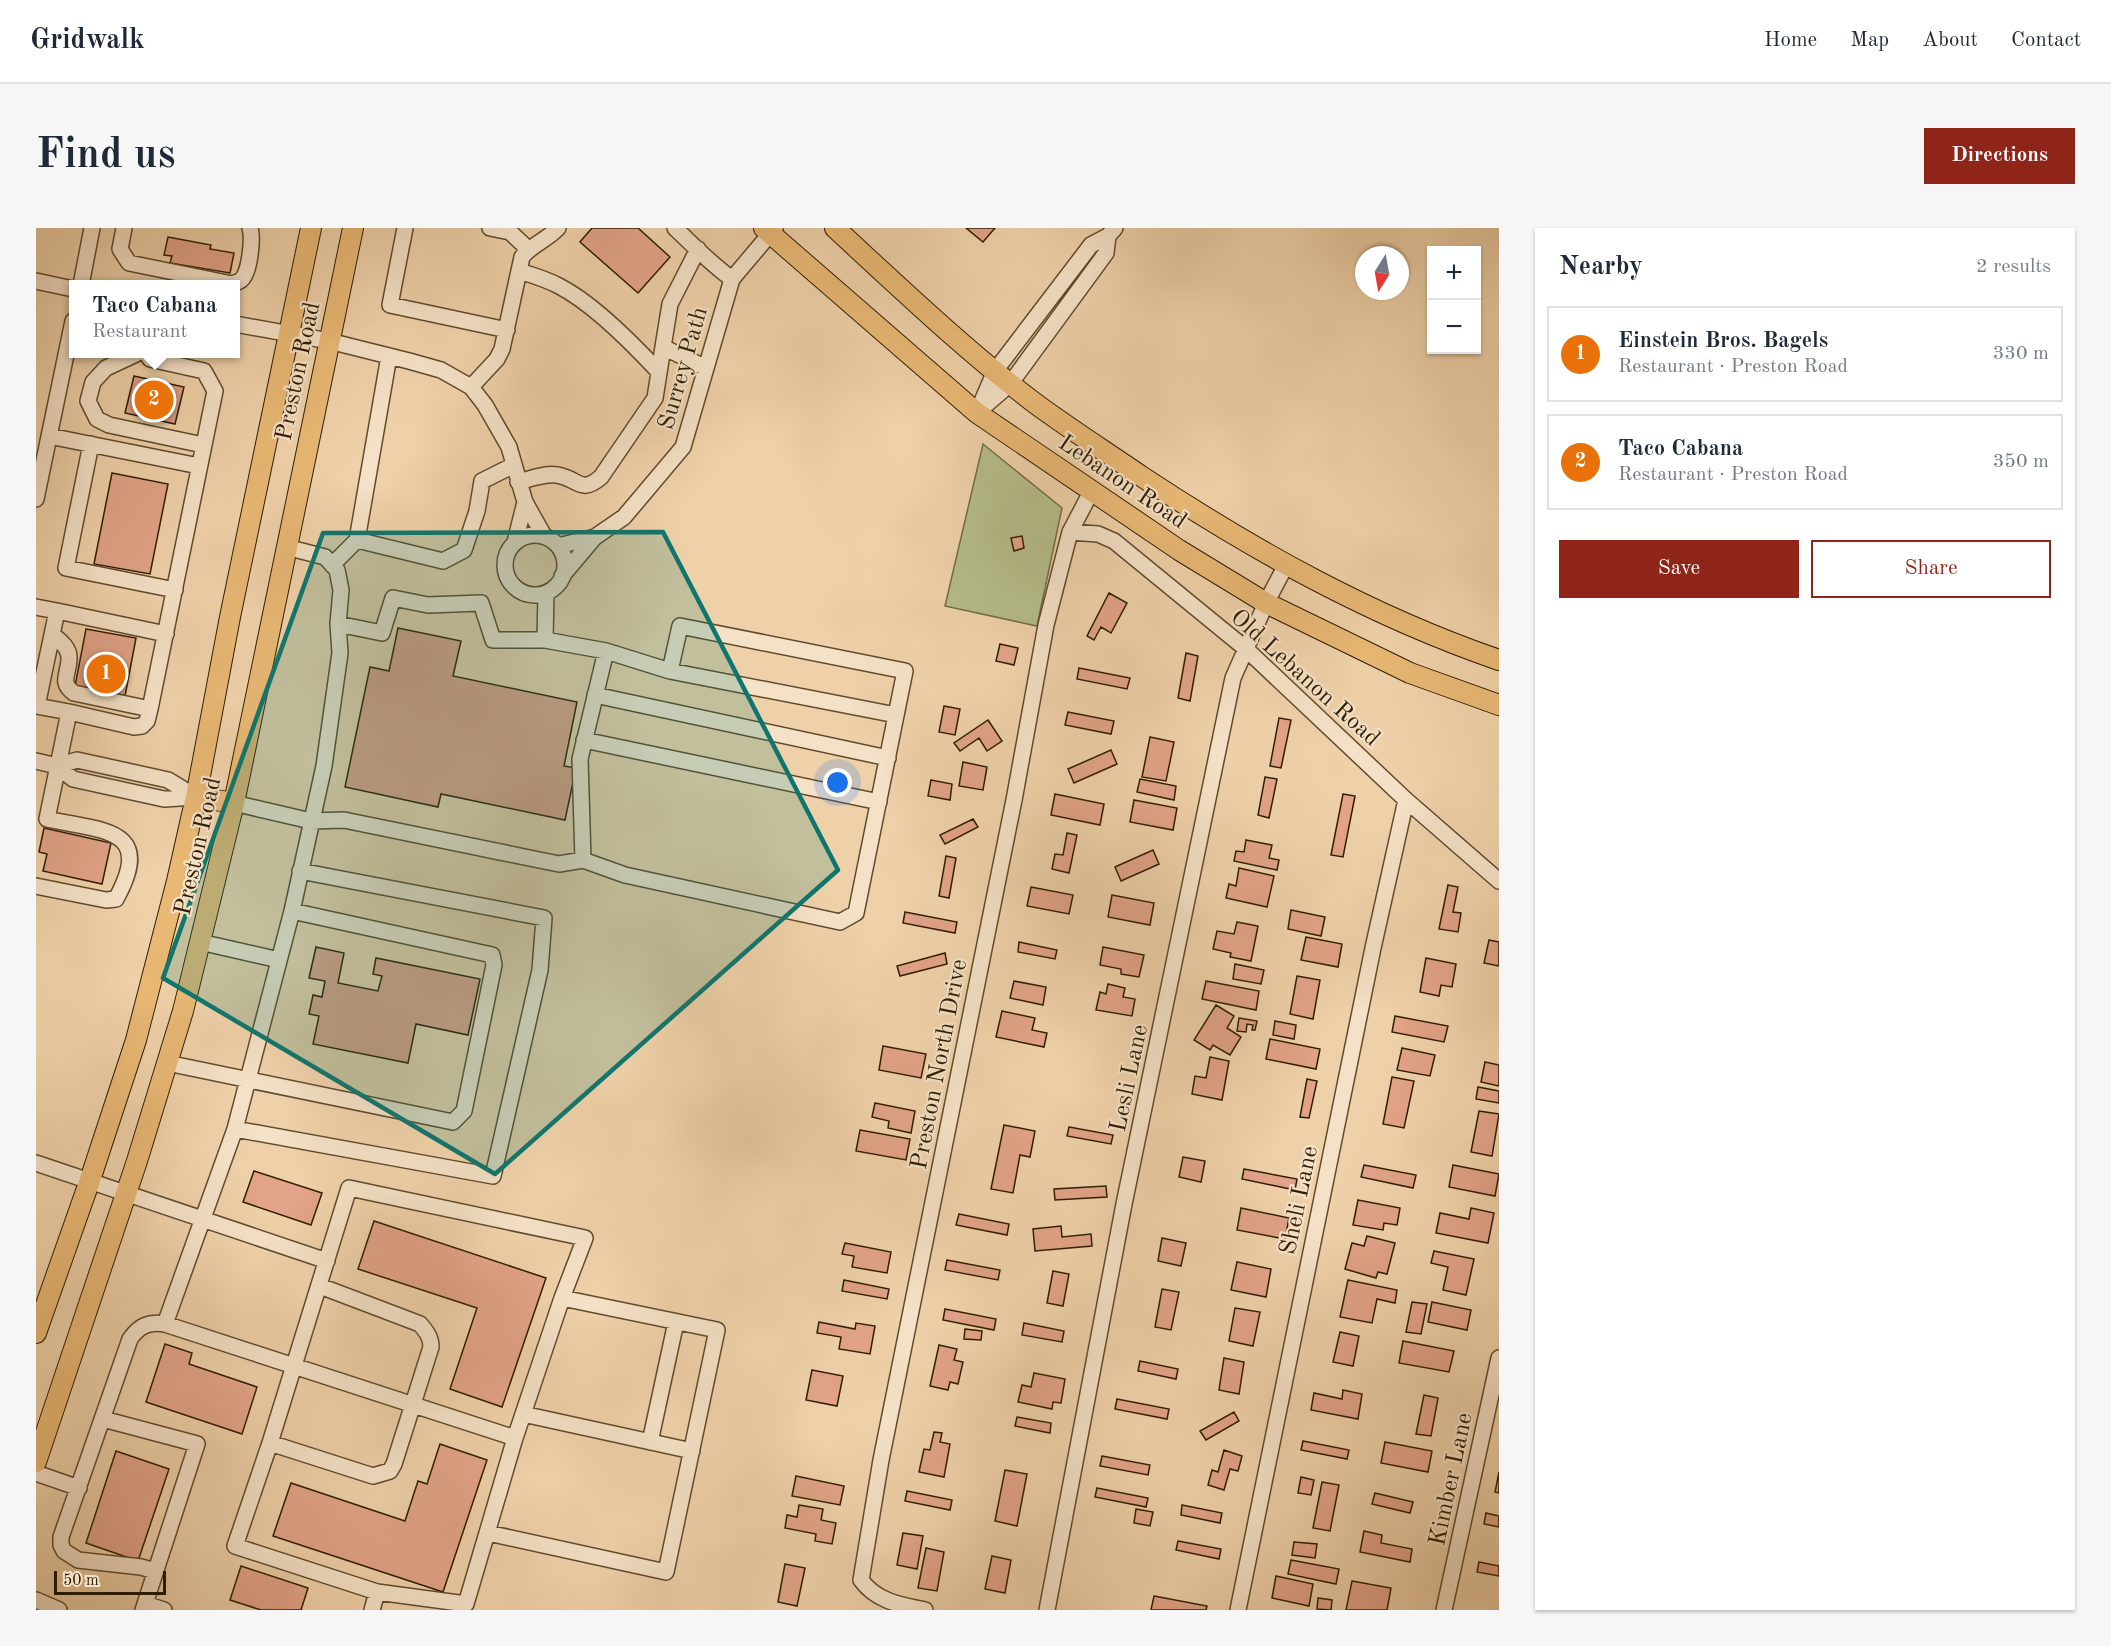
<!DOCTYPE html>
<meta charset="utf-8">
<style>
:root{--surface:#fff;--page:#f6f6f7;--text:#1f2937;--muted:#747a83;--line:#e0e1e3;--accent:#8f2418}
body{margin:0;font-family:"Old Standard TT",serif;background:var(--page);color:var(--text)}
.controls{position:absolute;right:18px;top:18px;display:grid;overflow:hidden;border-radius:0px;box-shadow:0 2px 4px #0004}
.controls button{width:54px;height:54px;display:grid;place-items:center;padding:0;border:0;border-bottom:2px solid var(--line);background:var(--surface);color:var(--text);font:30px sans-serif}
.compass{position:absolute;left:1319px;top:18px;width:54px;height:54px;border-radius:50%;background:var(--surface);box-shadow:0 2px 4px #0004;rotate:191deg}
.scale{position:absolute;left:18px;bottom:15px;width:112px;box-sizing:border-box;padding-left:6px;border:3px solid #301e03;border-top:0;font-size:16px;line-height:21px;white-space:nowrap;color:#301e03;-webkit-text-stroke:4px #f5e1c7;paint-order:stroke}
.you{position:absolute;left:802px;top:555px;width:21px;height:21px;margin:-15px;border:4px solid #fff;border-radius:50%;background:#1a73e8;box-shadow:0 0 0 9px #1a73e833}
.badge{display:grid;place-items:center;width:39px;height:39px;border-radius:50%;background:var(--accent);color:#fff;font-size:20px;font-weight:700}
.pin{position:absolute;translate:-50% -50%;border:3px solid #fff;box-shadow:0 2px 6px #0006}
.popup{position:absolute;left:33px;top:52px;width:171px;height:78px;box-sizing:border-box;display:grid;place-content:center;border-radius:0px;background:var(--surface);filter:drop-shadow(0 2px 4px #0005);font-size:20px;white-space:nowrap;color:var(--muted)}
.popup b{font-size:22px;color:var(--text)}
.popup::after{content:'';position:absolute;left:50%;top:100%;margin-left:-12px;border:12px solid transparent;border-top-color:var(--surface)}
.list{margin:0;padding:0;list-style:none}
h2{display:flex;justify-content:space-between;align-items:center;height:78px;margin:0;padding:0 24px;font-size:26px}
h2 small{font-size:20px;font-weight:400;color:var(--muted)}
.list li{display:grid;grid-template-columns:39px 1fr auto;gap:18px;align-items:center;box-sizing:border-box;height:96px;margin:0 12px 12px;padding:0 12px;border:2px solid var(--line);border-radius:0px}
.list b{display:block;font-size:22px;white-space:nowrap}
.list p{margin:0;font-size:20px;white-space:nowrap;color:var(--muted)}
.list em{font-size:20px;font-style:normal;color:var(--muted)}
.actions{display:flex;gap:12px;padding:18px 24px}
.actions a{flex:1;padding:14px 0;border:2px solid var(--accent);border-radius:0px;text-align:center;font-size:21px;color:var(--accent)}
.actions .main{background:var(--accent);color:#fff}
.map{position:relative;flex:none;width:1463px;height:1382px;overflow:hidden;border-radius:0px}
header{display:flex;align-items:center;gap:36px;box-sizing:border-box;height:84px;padding:0 30px;background:var(--surface);border-bottom:2px solid var(--line)}
header strong{font-size:28px}
nav{display:flex;gap:33px;margin-inline-start:auto;font-size:21px}
.intro{display:flex;align-items:center;justify-content:space-between;box-sizing:border-box;height:144px;padding:0 36px}
h1{margin:0;font-size:42px}
.button{padding:15px 27px;border-radius:0px;background:var(--accent);color:#fff;font-size:21px;font-weight:700}
main{display:flex;gap:36px;padding:0 36px}
aside{flex:1;background:var(--surface);border-radius:0px;box-shadow:0 2px 4px #0004}
.map>svg:first-child{display:block}
</style>
<header>
<strong>Gridwalk</strong>
<nav><a>Home</a><a>Map</a><a>About</a><a>Contact</a></nav>
</header>
<div class="intro"><h1>Find us</h1><a class="button">Directions</a></div>
<main>
<div class="map">
<svg width="1463" height="1382" viewBox="0 0 1463 1382">
<rect width="100%" height="100%" fill="#efd1a9"/>
<filter id="stains"><feTurbulence type="fractalNoise" baseFrequency=".00333" numOctaves="4"/><feColorMatrix values="0 0 0 0 .2 0 0 0 0 .09 0 0 0 0 .02 0 0 0 .5 -.17"/></filter>
<radialGradient id="worn" r=".72"><stop offset=".6" stop-color="#630" stop-opacity="0"/><stop offset="1" stop-color="#630" stop-opacity=".3"/></radialGradient>
<path fill="#b5bc8b" stroke="#726d47" stroke-width="1.5" d="M947 216 1026 280 1001 398 909 378Z"/>
<path fill="#e2a388" stroke="#301e03" stroke-width="1.5" d="M556 0H602L634 29 602 65 544 14Z
M930 0H959L947 14Z
M132 9 175 17 174 21 198 25 194 45 134 35 136 28 128 27Z
M98 148 148 159 139 196 89 185Z
M76 245 132 256 114 346 58 336Z
M986 308 988 320 978 323 975 310Z
M1073 365 1091 375 1075 405 1065 399 1058 412 1051 408Z
M362 400 425 413 417 448 541 474 528 538 540 540 529 592 405 566 402 579 309 559 334 439 353 443Z
M50 401 100 410 89 468 39 458Z
M964 416 982 420 978 437 960 433Z
M1150 425 1162 428 1154 473 1142 470Z
M1043 440 1094 450 1091 461 1041 451Z
M908 478 924 481 919 507 903 504Z
M1032 484 1078 493 1075 506 1029 497Z
M1243 490 1255 492 1245 540 1234 538Z
M952 492 966 513 951 523 943 510 924 523 918 515Z
M1114 509 1138 514 1130 553 1106 549Z
M1075 522 1081 536 1038 555 1032 541Z
M927 534 951 539 947 562 923 558Z
M1229 549 1241 551 1233 590 1222 587Z
M1104 551 1140 558 1138 572 1101 564Z
M895 552 916 556 914 572 892 568Z
M1019 566 1068 576 1064 597 1015 587Z
M1307 566 1319 568 1307 629 1295 627Z
M1098 572 1141 580 1137 602 1094 594Z
M937 591 942 599 909 616 904 607Z
M8 600 75 615 66 656 7 643 11 626 3 624Z
M1031 605 1041 607 1033 645 1016 641 1019 626 1027 627Z
M1210 612 1236 617 1233 630 1243 632 1241 642 1198 633 1200 623 1208 624Z
M1117 622 1123 636 1085 653 1079 639Z
M910 628 920 630 913 670 903 668Z
M1203 640 1238 648 1231 679 1190 670 1193 656 1200 658Z
M1412 657 1422 659 1417 684 1425 685 1422 704 1403 701Z
M995 659 1037 667 1033 686 991 678Z
M1076 667 1118 675 1114 697 1072 689Z
M1255 682 1289 689 1285 708 1252 701Z
M869 684 921 694 919 705 867 695Z
M1201 694 1222 698 1215 733 1194 729 1195 725 1177 721 1181 703 1198 706Z
M1270 709 1306 716 1302 739 1265 732Z
M1453 712 1463 714V738L1448 735Z
M983 714 1021 722 1019 731 982 724Z
M280 719 308 725 302 755 342 763 346 748 337 746 340 730 444 751 432 807 380 796 372 835 277 816 283 788 273 786 277 767 286 769 289 753 273 750Z
M1067 719 1108 727 1103 749 1085 746V741L1064 737Z
M909 725 911 736 864 748 861 738Z
M1390 730 1420 736 1416 759 1405 757 1403 768 1384 764Z
M1199 736 1228 742 1225 756 1197 751Z
M1261 748 1284 752 1277 791 1254 786Z
M978 753 1010 759 1007 777 974 770Z
M1170 753 1223 763 1220 782 1166 771Z
M1072 756 1089 760 1087 769 1099 771 1096 788 1060 782 1064 764 1070 766Z
M1180 777 1198 788 1191 800 1205 809 1194 827 1177 817 1174 822 1158 812Z
M966 783 999 790 996 802 1011 805 1008 819 960 809Z
M1359 788 1412 798 1408 814 1356 804Z
M1203 790 1221 793 1219 802H1216L1217 797 1211 796 1210 804 1201 803Z
M1239 793 1260 797 1258 811 1237 807Z
M1234 811 1284 821 1280 841 1230 831Z
M847 818 890 826 885 850 843 842Z
M1366 820 1399 827 1394 848 1361 842Z
M1174 829 1193 833 1186 872 1156 866 1159 848 1170 850Z
M1449 834 1463 837V858L1445 854Z
M1356 849 1378 853 1368 900 1347 896Z
M1271 851 1281 853 1273 890 1264 889Z
M1442 859 1463 863V875L1440 871Z
M839 875 879 883 875 905 852 900 853 893 836 889Z
M1443 883 1463 886 1456 928 1435 924Z
M968 897 999 903 994 929 984 927 977 965 955 961Z
M1033 899 1077 907 1075 916 1031 908Z
M824 902 874 911 870 932 820 923Z
M1147 929 1169 933 1165 954 1143 949Z
M1328 937 1380 947 1377 960 1325 949Z
M1417 937 1463 946 1459 968 1413 959Z
M1208 941 1261 951 1259 962 1206 951Z
M218 943 286 965 275 997 207 974Z
M1070 958 1071 969 1019 972 1018 961Z
M1322 972 1364 980 1361 997 1348 995 1347 1002 1317 997Z
M1205 980 1253 990 1249 1011 1201 1002Z
M1435 980 1458 985 1452 1015 1400 1005 1404 985 1433 991Z
M923 986 973 996 971 1007 920 997Z
M338 993 510 1050 466 1179 414 1161 441 1080 322 1041Z
M1025 998 1026 1009 1055 1006 1056 1018 999 1023 997 1001Z
M1331 1008 1359 1015 1351 1046 1342 1044 1340 1050 1309 1041 1316 1015 1328 1018Z
M1126 1010 1150 1015 1145 1038 1122 1033Z
M809 1015 855 1024 851 1045 816 1039 818 1028 806 1026Z
M1398 1023 1438 1031 1430 1067 1407 1062 1412 1039 1395 1035Z
M911 1032 964 1042 962 1052 909 1042Z
M1201 1034 1235 1041 1230 1069 1195 1062Z
M1017 1043 1033 1046 1027 1078 1011 1075Z
M808 1052 853 1061 851 1071 806 1063Z
M1312 1052 1361 1062 1359 1075 1341 1071 1336 1095 1304 1089Z
M1126 1061 1143 1064 1135 1102 1119 1099Z
M1376 1074 1391 1076 1385 1106 1370 1104Z
M1396 1074 1435 1082 1431 1102 1392 1094Z
M1199 1080 1224 1084 1217 1118 1193 1113Z
M909 1081 960 1091 958 1102 907 1092Z
M783 1094 819 1101 820 1095 839 1098 834 1126 803 1121 805 1109 781 1105Z
M988 1095 1028 1103 1026 1114 986 1107Z
M929 1101 946 1103 945 1112 928 1111Z
M1304 1104 1323 1108 1317 1138 1297 1134Z
M1367 1113 1418 1123 1413 1144 1363 1135Z
M129 1116 156 1125 153 1136 221 1159 206 1206 110 1174Z
M903 1117 921 1121 918 1132 927 1134 922 1156 914 1154 912 1162 894 1158Z
M1188 1130 1208 1134 1203 1166 1183 1162Z
M1104 1133 1142 1141 1140 1151 1102 1143Z
M776 1142 807 1148 801 1178 770 1172Z
M998 1145 1029 1151 1025 1175 1017 1174 1016 1181 982 1174 986 1157 995 1159Z
M1307 1162 1326 1166 1322 1191 1275 1182 1278 1165 1306 1171Z
M1388 1167 1402 1170 1395 1208 1380 1206Z
M1081 1171 1133 1181 1131 1191 1079 1181Z
M1198 1184 1203 1193 1170 1212 1164 1203Z
M981 1189 1015 1195 1014 1205 979 1198Z
M898 1204 906 1205 904 1214 914 1216 908 1249 883 1244 888 1221 894 1222Z
M1267 1213 1313 1222 1311 1231 1265 1222Z
M1349 1214 1396 1223 1392 1244 1345 1235Z
M404 1216 451 1232 407 1364 237 1308 255 1255 369 1293 382 1253 391 1256Z
M1188 1222 1206 1228 1202 1243 1194 1241 1188 1262 1172 1257 1176 1242 1182 1244Z
M80 1223 133 1241 102 1333 50 1315Z
M1066 1228 1114 1237 1112 1247 1064 1238Z
M969 1242 991 1246 981 1298 959 1293Z
M1463 1244V1265L1459 1264Z
M760 1248 808 1258 804 1277 756 1268Z
M1265 1249 1278 1252 1275 1267 1262 1265Z
M1286 1254 1303 1257 1294 1303 1277 1300Z
M1061 1260 1112 1270 1110 1279 1059 1269Z
M871 1263 916 1272 914 1282 869 1273Z
M1339 1265 1377 1274 1374 1285 1336 1276Z
M763 1277 787 1281 785 1292 800 1295 796 1316 779 1313 780 1306 749 1300 751 1287 761 1289Z
M1146 1277 1186 1285 1184 1295 1145 1287Z
M1100 1281 1117 1284 1114 1298 1098 1295Z
M1450 1285 1463 1288V1299L1448 1296Z
M1328 1303 1346 1307 1345 1315 1376 1321 1374 1334 1324 1324Z
M867 1305 887 1308 881 1341 861 1337Z
M1142 1313 1185 1321 1183 1331 1140 1322Z
M1258 1314 1281 1316 1279 1330 1256 1327Z
M890 1320 908 1324 901 1363 882 1360Z
M956 1328 975 1332 969 1365 949 1361Z
M1255 1332 1303 1341 1300 1356 1252 1346Z
M1443 1334 1463 1338V1348L1441 1344Z
M749 1336 769 1340 761 1378 742 1374Z
M205 1338 272 1360 265 1382H225L194 1372Z
M1240 1348 1277 1356 1273 1378 1236 1370Z
M1316 1353 1355 1360 1351 1382H1310Z
M1118 1368 1171 1378 1170 1382H1115Z
M1282 1370 1296 1372 1295 1382 1281 1381Z"/>
<g fill="none" stroke-linecap="round" stroke-linejoin="round">
<g stroke="#604b2c" stroke-width="18">
<path id="minor" d="M88 0 84 21 93 35 196 56C198 55 203 54 205 52 214 45 217 10 214 0
M369 0 354 77 471 102
M454 0 474 4 492 21
M639 0C658 18 675 36 696 51
M662 21 634 76 627 119 670 140
M483 43C496 47 510 51 523 58 556 75 596 115 622 143
M0 53 37 61
M45 57 56 0
M199 96 293 113 373 133 405 142 435 159 449 177 473 219 489 274 508 308
M100 126 70 140 57 154 52 173 61 191 73 197 167 217
M435 159 461 131 466 121 486 29C495 17 511 12 522 0
M944 182 974 156 1070 25 1072 8
M941 185 959 143 1055 17 1072 8 1079 0
M13 208 163 238
M55 216 30 340 139 362
M482 254C494 251 509 245 521 247 542 250 544 267 565 249L619 170 627 119
M0 271 37 93
M1034 304 1062 306 1078 313 1210 421 1370 572 1463 653
M469 337a30 30 0 1 1 60 0a30 30 0 1 1-60 0Z
M321 312 353 128
M479 314 489 274
M522 318 559 309
M250 319 289 329 301 342 305 362 302 396 304 425 288 538 256 683 199 901 457 948 504 742 508 690 264 643
M296 337 321 312 407 333 428 322 441 283 446 253 478 237
M526 348 559 309 588 289 647 219 696 51 739 0
M0 379 21 383 1 478 33 484
M21 383 130 406
M302 396 346 405 357 370 392 377 445 375 457 412H509L510 365
M16 406C23 412 33 419 33 429 34 445 22 454 38 465L114 481
M509 412 570 423 634 443 644 398 869 443 820 685 804 694 589 647 547 632
M634 443 860 487
M559 467 852 530
M548 512 843 574
M0 533 21 538 41 532 132 552 160 569
M21 538 37 551 128 571 160 569
M198 575 275 593 308 592 523 636 547 632 544 531 570 423
M0 658 70 672 80 671C120 599 65 603 11 591L33 484 98 499 106 498 111 493 114 481 179 163 168 143 114 131 111 126
M164 714 243 732
M131 835 417 894 428 883 458 737 456 727 256 683
M0 935 291 1033
M313 960 549 1010 526 1070 479 1210 430 1376 341 1364 199 1318 234 1215Z
M129 1096 199 901
M487 1186 656 1223
M67 1191 161 1216 107 1382
M614 1214 640 1094
M234 1215 337 1248 354 1243 358 1236 395 1119C395 1109 390 1103 384 1096L284 1058
M0 1245 43 1260
M452 1305 630 1344 681 1102 526 1070
M119 1343 105 1339 42 1332 28 1323 25 1317V1309L94 1111C103 1098 113 1093 129 1096L479 1210
M0 1372 23 1382
M109 1376 128 1382
M336 1382 341 1364
M889 1382C864 1377 840 1373 825 1352L845 1232 978 572 1010 397 1034 304 1055 264
M1011 1382 1088 976 1197 450 1230 375 1250 337
M1202 1382 1337 720 1370 572
M1408 1382 1463 1130"/>
</g>
<g stroke="#301e03" stroke-width="22">
<path id="major" d="M728 0 941 185 1143 322 1230 375 1374 445 1463 477
M799 0C864 60 929 122 1000 176 1034 201 1070 224 1105 248 1217 322 1335 388 1463 432
M160 569 198 575
M0 1105 54 952 100 812 141 653 160 569 194 389 275 0
M0 1234 101 933 147 783 198 575 317 0"/>
</g>
<use href="#minor" stroke="#f5e1c7" stroke-width="15"/>
<use href="#major" stroke="#e8b874" stroke-width="20"/>
</g>
<path fill="#0f766e" fill-opacity="0.2" stroke="#0f766e" stroke-width="4.5" stroke-linejoin="round" d="M627 304 802 642 459 946 127 750 287 305Z"/>
<g text-anchor="middle" stroke-width="4.5" stroke-linejoin="round" paint-order="stroke">
<g font-size="24" fill="#301e03" stroke="#f5e1c7">
<text transform="translate(646 140) rotate(-74)" y="8">Surrey Path</text>
<text transform="translate(261 143) rotate(-78)" y="8">Preston Road</text>
<text transform="translate(1087 253) rotate(34)" y="8">Lebanon Road</text>
<text transform="translate(1270 449) rotate(42)" y="8">Old Lebanon Road</text>
<text transform="translate(161 618) rotate(-77)" y="8">Preston Road</text>
<text transform="translate(902 836) rotate(-79)" y="8">Preston North Drive</text>
<text transform="translate(1092 850) rotate(-78)" y="8">Lesli Lane</text>
<text transform="translate(1262 972) rotate(-78)" y="8">Sheli Lane</text>
<text transform="translate(1414 1251) rotate(-78)" y="8">Kimber Lane</text>
</g>
</g>
<rect width="100%" height="100%" filter="url(#stains)"/>
<rect width="100%" height="100%" fill="url(#worn)"/>
</svg>
<div class="controls">
<button>+</button>
<button>−</button>
</div>
<svg class="compass" viewBox="-18 -18 36 36"><path d="M0-13l5 13h-10z" fill="#e53935"/><path d="M0 13l5-13h-10z" fill="#747a83"/></svg>
<div class="scale">50 m</div>
<div class="you"></div>
<div class="pin badge" style="left:70px;top:446px;background:#e8710a">1</div>
<div class="pin badge" style="left:118px;top:172px;background:#e8710a">2</div>
<div class="popup"><b>Taco Cabana</b>Restaurant</div>
</div>
<aside>
<h2>Nearby<small>2 results</small></h2>
<ul class="list">
<li><span class="badge" style="background:#e8710a">1</span><div><b>Einstein Bros. Bagels</b><p>Restaurant · Preston Road</p></div><em>330 m</em></li>
<li><span class="badge" style="background:#e8710a">2</span><div><b>Taco Cabana</b><p>Restaurant · Preston Road</p></div><em>350 m</em></li>
</ul>
<div class="actions"><a class="main">Save</a><a>Share</a></div>
</aside>
</main>
